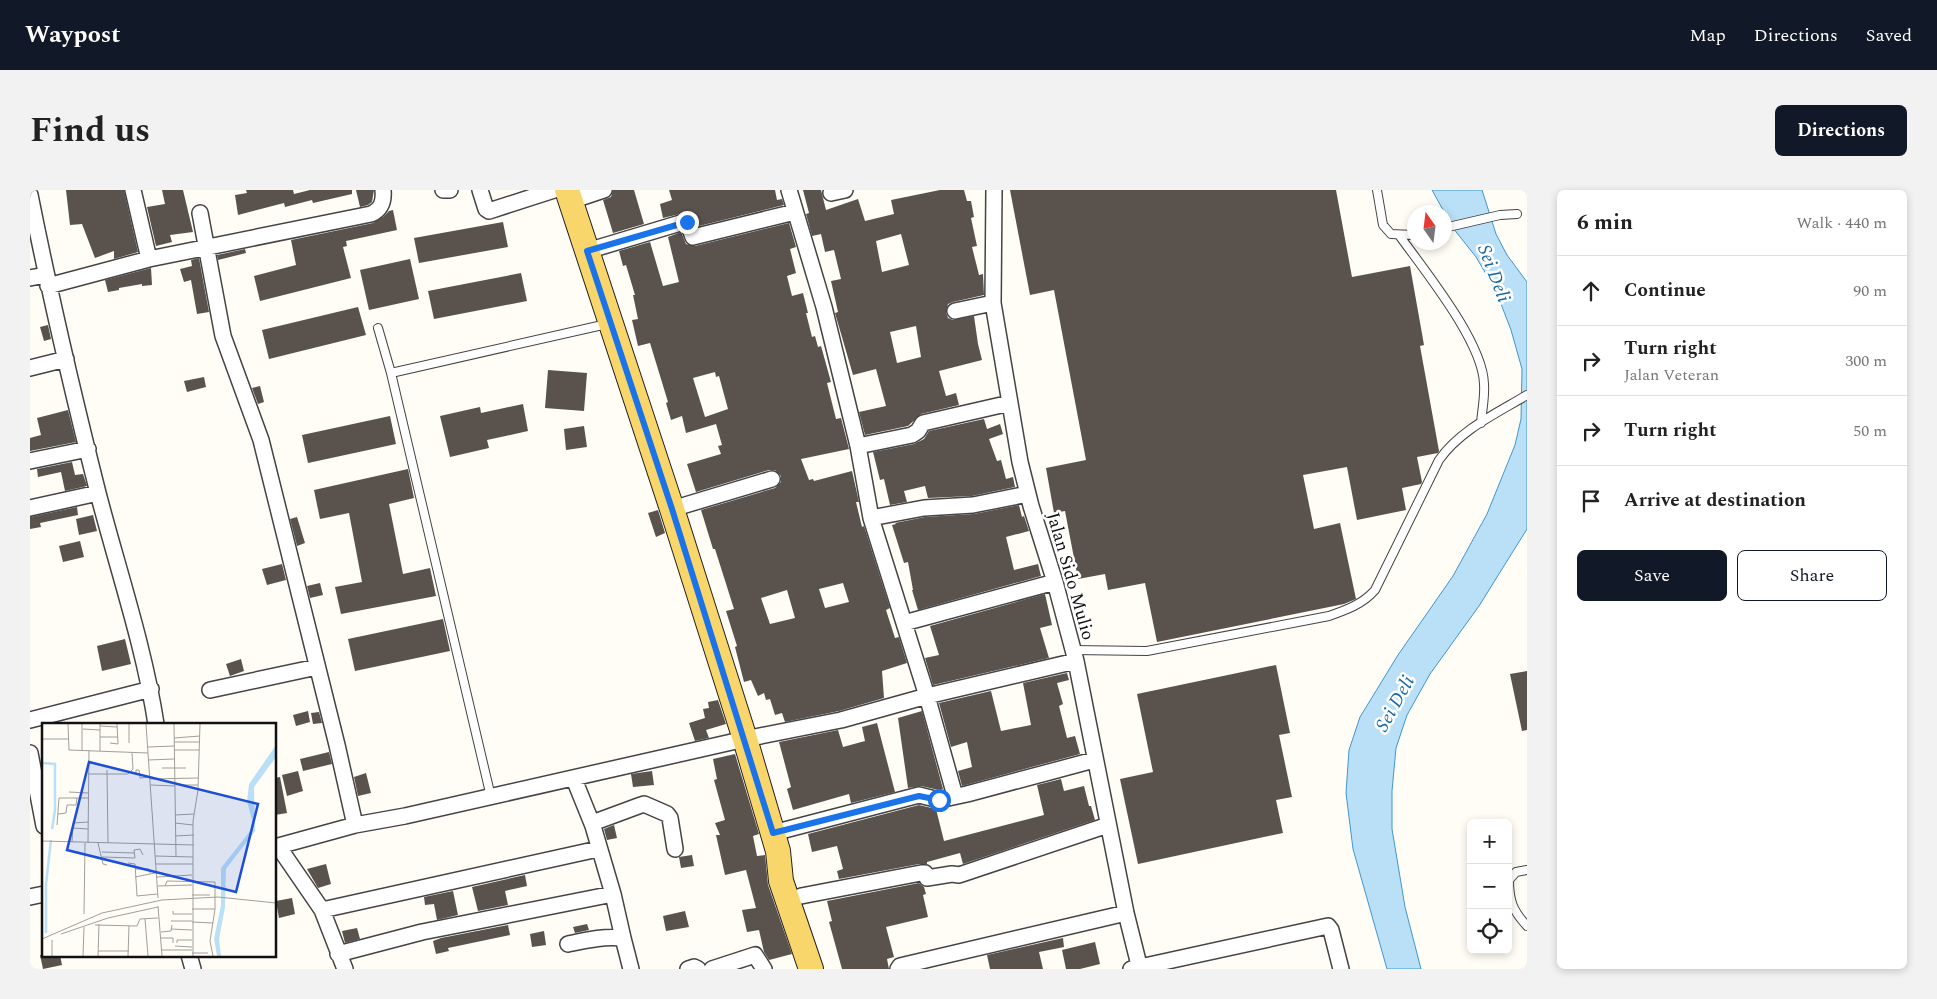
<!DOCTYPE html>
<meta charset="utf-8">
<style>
:root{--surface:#fff;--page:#f2f2f2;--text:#222;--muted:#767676;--line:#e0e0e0;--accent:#111827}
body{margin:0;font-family:Spectral,serif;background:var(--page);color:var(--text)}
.controls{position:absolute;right:15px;bottom:15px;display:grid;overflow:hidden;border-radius:8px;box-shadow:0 2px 8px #0003}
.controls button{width:45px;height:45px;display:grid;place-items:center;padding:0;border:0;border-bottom:1px solid var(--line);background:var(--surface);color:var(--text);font:25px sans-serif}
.compass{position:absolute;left:1377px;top:15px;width:45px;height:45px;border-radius:50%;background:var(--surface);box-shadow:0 2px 8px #0003;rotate:346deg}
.stop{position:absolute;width:15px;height:15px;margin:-11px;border:4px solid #1a73e8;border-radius:50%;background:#fff}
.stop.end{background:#1a73e8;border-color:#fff;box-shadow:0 1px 5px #0008}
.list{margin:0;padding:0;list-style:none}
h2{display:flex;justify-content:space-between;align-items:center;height:65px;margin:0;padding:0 20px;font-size:21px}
h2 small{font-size:16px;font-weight:400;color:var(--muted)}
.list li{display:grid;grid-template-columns:32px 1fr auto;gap:15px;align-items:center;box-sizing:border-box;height:70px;padding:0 20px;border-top:1px solid var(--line)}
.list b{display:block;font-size:19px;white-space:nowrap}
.list p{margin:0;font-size:16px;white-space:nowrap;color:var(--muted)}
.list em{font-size:16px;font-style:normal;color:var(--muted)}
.actions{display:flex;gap:10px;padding:15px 20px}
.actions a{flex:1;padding:11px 0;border:1px solid var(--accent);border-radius:8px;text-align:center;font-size:18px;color:var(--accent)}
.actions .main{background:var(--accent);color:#fff}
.icon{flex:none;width:28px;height:28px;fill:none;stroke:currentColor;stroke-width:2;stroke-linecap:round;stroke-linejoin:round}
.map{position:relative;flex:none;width:1497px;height:779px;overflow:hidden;border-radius:8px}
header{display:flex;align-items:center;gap:30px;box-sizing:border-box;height:70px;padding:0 25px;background:var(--accent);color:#fff}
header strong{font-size:24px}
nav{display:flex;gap:28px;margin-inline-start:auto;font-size:18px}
.intro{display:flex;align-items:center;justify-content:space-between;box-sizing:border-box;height:120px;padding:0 30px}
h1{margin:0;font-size:35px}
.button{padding:12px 22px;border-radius:8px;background:var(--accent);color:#fff;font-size:18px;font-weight:700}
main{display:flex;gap:30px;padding:0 30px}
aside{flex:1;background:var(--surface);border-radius:8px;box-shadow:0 2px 8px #0003}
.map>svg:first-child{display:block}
</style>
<header>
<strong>Waypost</strong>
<nav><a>Map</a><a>Directions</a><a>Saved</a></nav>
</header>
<div class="intro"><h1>Find us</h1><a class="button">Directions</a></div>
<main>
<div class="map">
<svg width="1497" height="779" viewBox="0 0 1497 779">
<rect width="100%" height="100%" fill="#fffdf5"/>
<path fill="#b9e0f7" stroke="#3f96cf" d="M1402 0H1452L1466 44 1477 65 1497 92V339L1449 416 1400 484 1377 525 1366 558 1362 601V639L1375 717 1391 779H1357L1323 659 1316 603 1319 560 1330 527 1368 465 1423 386 1457 324 1485 255 1491 229 1492 179 1481 140 1466 101 1446 67 1423 38Z"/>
<path fill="#5a524d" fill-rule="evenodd" d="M36 0H94L108 62 84 69V61L65 68 52 34 40 35Z
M132 0H153L163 42 140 45 142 52 126 56 117 17 135 14Z
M216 0H263L264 4 280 0H322V4L283 13 282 10 255 17 254 13 208 25 205 5 217 3Z
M326 0H344L342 12 338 15 330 17Z
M583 0H604L614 34 583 43 573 10 581 7Z
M639 0H745L747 10 752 9 754 15 669 36 663 24 658 22 633 28 630 14 642 10Z
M773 0H791L796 20 828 9 835 31 864 24 861 10 910 0H934L937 11H941L944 27 941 28 947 56 942 57 949 85 953 84 954 105 923 112 918 114 916 122 918 128 923 130 944 126 948 154 952 170 909 181 916 206 926 203 929 215 891 224 878 236 835 245 829 222 856 216 846 179 823 185 805 123 808 122 801 91 811 89 804 60 795 62 791 44 782 46 776 24 779 23ZM871 44 879 75 852 82 846 51ZM886 136 891 167 867 173 860 142Z
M980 0H1306L1322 87 1380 76 1394 155 1390 156 1409 261 1408 263 1387 267 1392 292 1391 294 1372 298 1376 320 1327 330 1317 277 1273 285 1284 339 1310 333 1326 409 1314 414 1127 452 1115 393 1078 400 1075 384 1048 389 1035 321 1024 323 1016 278 1056 270 1024 100 1000 105Z
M363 20 367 40 316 51 317 56 313 57 321 88 230 111 224 86 266 75 261 50 343 33 353 27 359 21Z
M473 32 478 57 389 73 384 48Z
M759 33 766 57 760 59 766 83 757 86 762 106 773 103 778 123H776L782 147 785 146 788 157 791 156 801 192 797 193 806 229 811 228 819 259 771 269 779 290 783 289 784 291 822 281 829 312H826L832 337 834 336 860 418 856 420 865 448 869 447 877 473 852 481 854 508 809 521 755 532 752 523 745 525 740 509 736 510 734 503 728 506 721 490 714 492 705 457 707 456 696 421 704 419 685 359H683L671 320 745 298 751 292V286L745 280H739L666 302 657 274 691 264 688 256 692 255 686 234 656 243 652 226 641 230 636 213 638 212 620 153 608 156 602 130 608 129 603 105H605L596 75 593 76 589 61 620 52 633 96 649 92 638 47 651 42 656 54 665 56ZM685 182 686 187 689 186 698 219 675 227 663 188ZM813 393 819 412 795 418 789 399ZM757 400 765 428 740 434 731 408Z
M215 59 216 63 188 70 187 65Z
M169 68 179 122 167 124 161 90 154 92 150 79 162 76 161 70Z
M380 69 389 109 339 120 330 80Z
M121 78 122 95 112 96V94L89 98V100L78 102 75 90Z
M491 83 497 111 404 129 398 101Z
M328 117 336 145 239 169 232 140Z
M18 135 21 149 14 151 10 137Z
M518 180 557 183 554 221 515 218Z
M174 187 176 197 157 202 154 191Z
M230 196 234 212 228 214 222 198Z
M493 214 498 241 457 250 459 258 420 267 410 226 450 217 451 223Z
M38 220 46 252 0 261V248L11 245 7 228Z
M360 226 366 254 278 273 272 245Z
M954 229 957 239 970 234 973 244 959 249 967 271 971 270 976 289 983 287 985 297 942 306 898 308 895 296 874 301 877 312 860 315 854 289 850 290 843 262 884 254 894 249 899 241Z
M554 236 557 257 536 260 534 239Z
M42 272 45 285 53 284 57 296 35 301 31 282 8 287 7 279Z
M378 279 384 308 359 314 373 384 400 378 406 406 311 424 305 397 332 392 319 323 290 329 284 300Z
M989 315 992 327 994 326 999 341 976 347 984 380 1008 374 1011 386 888 420 882 400H883L878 372 874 373 862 335 866 334 865 333 895 327 944 324Z
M47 317 48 325 10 333 11 337 0 339V327Z
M628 320 635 343 626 347 618 323Z
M63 325 67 341 49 345 46 329Z
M267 327 275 353 267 356 260 329Z
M50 351 54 367 33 372 29 356Z
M252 374 256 390 237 395 232 379Z
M290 393 293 405 280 408 277 396Z
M1015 404 1022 435 1010 438 1019 468 903 495 895 468 909 465 900 436Z
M413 429 420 461 325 481 318 449Z
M95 449 101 474 72 481 67 456Z
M211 469 214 481 200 486 196 474Z
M1246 475 1260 543 1249 545 1262 607 1246 610 1253 643 1108 674 1090 589 1123 582 1107 504Z
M1497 481V540L1492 541 1480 484Z
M1037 483 1039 490 1027 493 1033 514 1029 516 1037 548 1045 546 1050 564 932 596 928 581 942 577 937 552 921 557 909 513 961 501 971 541 1001 535 993 493Z
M688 510 696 534 676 540 679 548 665 551 659 533 675 528 673 519 679 518 678 512Z
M278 521 280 532 266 536 263 525Z
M892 521 913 599 909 600 891 596 878 598 868 528Z
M289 522 292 533 283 534 281 523Z
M847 533 865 602 821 613 819 604 763 620 757 599 761 597 749 552 808 540 813 557 835 551 832 537Z
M299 562 302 574 273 581 270 569Z
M705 564 729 644 723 646 727 666 735 665 738 695 762 764 739 770 734 762 729 740 717 742 712 720 726 718 716 680 695 685 686 645H690L685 633 695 630 684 590 687 589 683 569Z
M268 581 273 601 257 606 252 585Z
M622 581 624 595 603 597 601 584Z
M336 583 341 603 328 606 324 587Z
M250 587 257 623 245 625V588Z
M1031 589 1034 601 1054 596 1059 616H1061L1065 630 933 674 930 663 897 672V674H889L809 689 807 681 813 679 807 656 782 662 778 644 889 615 906 619 914 651 1014 625 1007 595Z
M584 635 587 648 577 650 574 639Z
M662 665 664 676 651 678 649 667Z
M296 674 301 694 288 698 277 679Z
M495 685 497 696 475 701 478 715 448 721 442 697Z
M889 693 894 697 896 704 893 705 898 727 856 737 864 767 857 769 859 779H812L799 732 802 731 797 711Z
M423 701 428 725 407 730 404 714 395 715 394 707Z
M262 708 265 724 249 728 246 711Z
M655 721 659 737 636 741 633 726Z
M557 734 559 740 545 743 543 737Z
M478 735 480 745 418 758 419 761 406 764 403 751 411 748Z
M327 738 330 749 315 753 312 741Z
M514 741 516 755 502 757 500 744Z
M1033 748 1034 757 1009 762 1013 779H960L957 765Z
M1065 752 1070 774 1050 779H1036L1032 760Z
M10 765H30L32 775 13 779Z"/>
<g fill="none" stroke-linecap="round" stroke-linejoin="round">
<g stroke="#444" stroke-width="10">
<path id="service" d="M1347 0 1353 35 1361 44 1384 45
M1414 38 1470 25 1487 24
M1369 45C1394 80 1453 152 1454 194 1455 207 1452 220 1451 233
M348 138 361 183
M1042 460 1117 461 1299 426C1316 420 1333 414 1345 400L1409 270C1430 240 1467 223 1497 205
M461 607 361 183 577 134
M1497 680 1486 682 1479 690C1479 711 1483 721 1497 736"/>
</g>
<g stroke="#444" stroke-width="18">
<path id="minor" d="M103 0 119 69
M413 0H420
M450 0 456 19 459 21 524 0
M759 0 794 117 828 256 841 328 897 506 925 606
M964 0 963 113 990 272 1001 316 1025 392 1046 471 1096 723 1110 779
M801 3 815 0
M0 5C20 105 43 204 68 303 88 380 114 456 126 534
M541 11 574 0
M170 23 193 146 231 250 307 555 325 635
M557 61 657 31 663 47 765 22
M0 88 16 85
M18 96 119 69 341 24C352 19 354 11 353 0
M925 121 963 113
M0 178 36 169
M828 256 882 245 888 241 893 233 980 213
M0 271 58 259
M0 318 68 303
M642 319 742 289
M841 328 894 318 943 315 998 304
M874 433 1025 392
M180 500 287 477
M0 530 121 499
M0 563 14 636
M544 589 563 636
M743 643 889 605 909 610 937 604 1064 570
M248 656 292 720 315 779
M245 657 325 635 375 626 715 549 811 530 897 506 1046 471
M583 704 593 748
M771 706 891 683H895L897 688 922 684 929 685 1078 635
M0 707 14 704
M292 720 568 659
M538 754C557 750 573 746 593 748L601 779
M308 764 392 742 583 704 563 636 565 632 611 615 614 614 637 624 640 628 645 659
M159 765 163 779
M658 779 664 777 668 779
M682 779 725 765 734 779
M868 779 870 776 1096 723
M1101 779 1298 736 1301 740 1311 779"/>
</g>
<g stroke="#222" stroke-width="26">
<path id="primary" d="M537 0 642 319 715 549 748 661 751 691 781 779"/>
</g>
<use href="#service" stroke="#fff" stroke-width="8"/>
<use href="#minor" stroke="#fff" stroke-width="15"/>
<use href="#primary" stroke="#f9d66b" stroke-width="24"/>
</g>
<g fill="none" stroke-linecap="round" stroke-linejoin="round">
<path stroke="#1a73e8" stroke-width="6" d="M657 32 557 61 642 319 743 643 889 606 909 610"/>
</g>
<g text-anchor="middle" stroke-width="5" stroke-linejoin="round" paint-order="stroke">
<g font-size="18" fill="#111" stroke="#fff">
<text transform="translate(1041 386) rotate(74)" y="6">Jalan Sido Mulio</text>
</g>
<g font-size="19" font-style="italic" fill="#1768a6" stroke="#fff">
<text transform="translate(1465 83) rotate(69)" y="7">Sei Deli</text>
<text transform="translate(1364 513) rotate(-61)" y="7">Sei Deli</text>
</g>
</g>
<g transform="translate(12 533)">
<rect width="234" height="234" fill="#fffdf5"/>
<path d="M234 22V34L212 64 213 108 184 146 183 184 177 216 179 233H175L172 216 179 182V145L209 107 210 97 205 78 207 61Z" fill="#b9e0f7"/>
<path fill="none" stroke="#b9e0f7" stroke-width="2.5" d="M0 40 13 41V87L10 106M4 210V161L9 117"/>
<path fill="none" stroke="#a09f9a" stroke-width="1" d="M26 1 27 27 106 30M104 1 116 175M132 1 134 134M58 3 75 4M41 6 58 7M58 14H76M132 15 158 13M0 16H26M132 19H158M68 20 76 21 75 1M87 20V1M106 24 132 23M40 27V1M132 27H157M58 28V1M106 37 132 36M120 45H144M65 47 66 120M46 51H86L91 46 90 30M94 51V47H97L98 55 107 54M108 56 156 55M109 62 133 63M137 62H156M27 69 46 70M16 91 24 90 25 82H34L35 75M133 92 152 91M133 100 151 102M15 102 17 75H46M31 105 46 106M133 113 152 112M0 118 152 122M30 119 31 100 46 99M46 120 47 27M56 120 61 141 65 142M60 129 92 130M113 133 151 134M60 134 93 135 92 127 98 126 101 132M86 140 93 141 95 173 115 171M114 141H151M93 146H107L108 150M93 154 113 150M115 154 150 152M116 163 150 162M123 163 125 158 173 159V186L168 218 171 233M150 172H168M116 183 120 233M150 186H173M131 188V191H150M42 191 43 120M103 196 106 233M129 198H150M150 199 171 200M53 202 95 203 98 196 116 195M129 206 150 207M119 209 129 208 130 202M19 211 66 195 116 184M119 215H131V220M0 216 60 190 120 177 176 174 234 180M135 220V217H150M133 223 150 224M119 227H150M56 228H87M150 230H166M10 233V217M41 233 42 204M56 233 57 201M86 233 87 203M151 233V98L156 67 158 1"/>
<path fill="#1d4ed8" fill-opacity="0.15" stroke="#1d4ed8" stroke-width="2.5" d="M47 39 216 81 194 169 25 127Z"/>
<rect width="234" height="234" fill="none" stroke="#111" stroke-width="2.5"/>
</g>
</svg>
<div class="controls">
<button>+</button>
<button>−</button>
<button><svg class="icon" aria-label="locate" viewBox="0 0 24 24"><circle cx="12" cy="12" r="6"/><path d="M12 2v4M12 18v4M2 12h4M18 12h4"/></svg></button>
</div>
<svg class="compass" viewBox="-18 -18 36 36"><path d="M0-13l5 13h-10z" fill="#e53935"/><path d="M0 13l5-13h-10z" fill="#767676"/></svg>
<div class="stop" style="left:909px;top:610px"></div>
<div class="stop end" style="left:657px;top:32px"></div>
</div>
<aside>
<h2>6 min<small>Walk · 440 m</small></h2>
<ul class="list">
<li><svg class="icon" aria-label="ahead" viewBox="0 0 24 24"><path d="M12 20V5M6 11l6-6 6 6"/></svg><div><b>Continue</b></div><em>90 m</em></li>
<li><svg class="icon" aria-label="right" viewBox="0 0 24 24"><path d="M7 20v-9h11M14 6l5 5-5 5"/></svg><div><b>Turn right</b><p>Jalan Veteran</p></div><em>300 m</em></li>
<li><svg class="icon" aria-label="right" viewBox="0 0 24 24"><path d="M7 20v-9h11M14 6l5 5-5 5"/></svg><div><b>Turn right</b></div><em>50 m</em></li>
<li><svg class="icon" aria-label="arrive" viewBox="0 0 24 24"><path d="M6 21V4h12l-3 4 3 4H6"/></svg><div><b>Arrive at destination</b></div></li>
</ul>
<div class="actions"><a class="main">Save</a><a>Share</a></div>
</aside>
</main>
